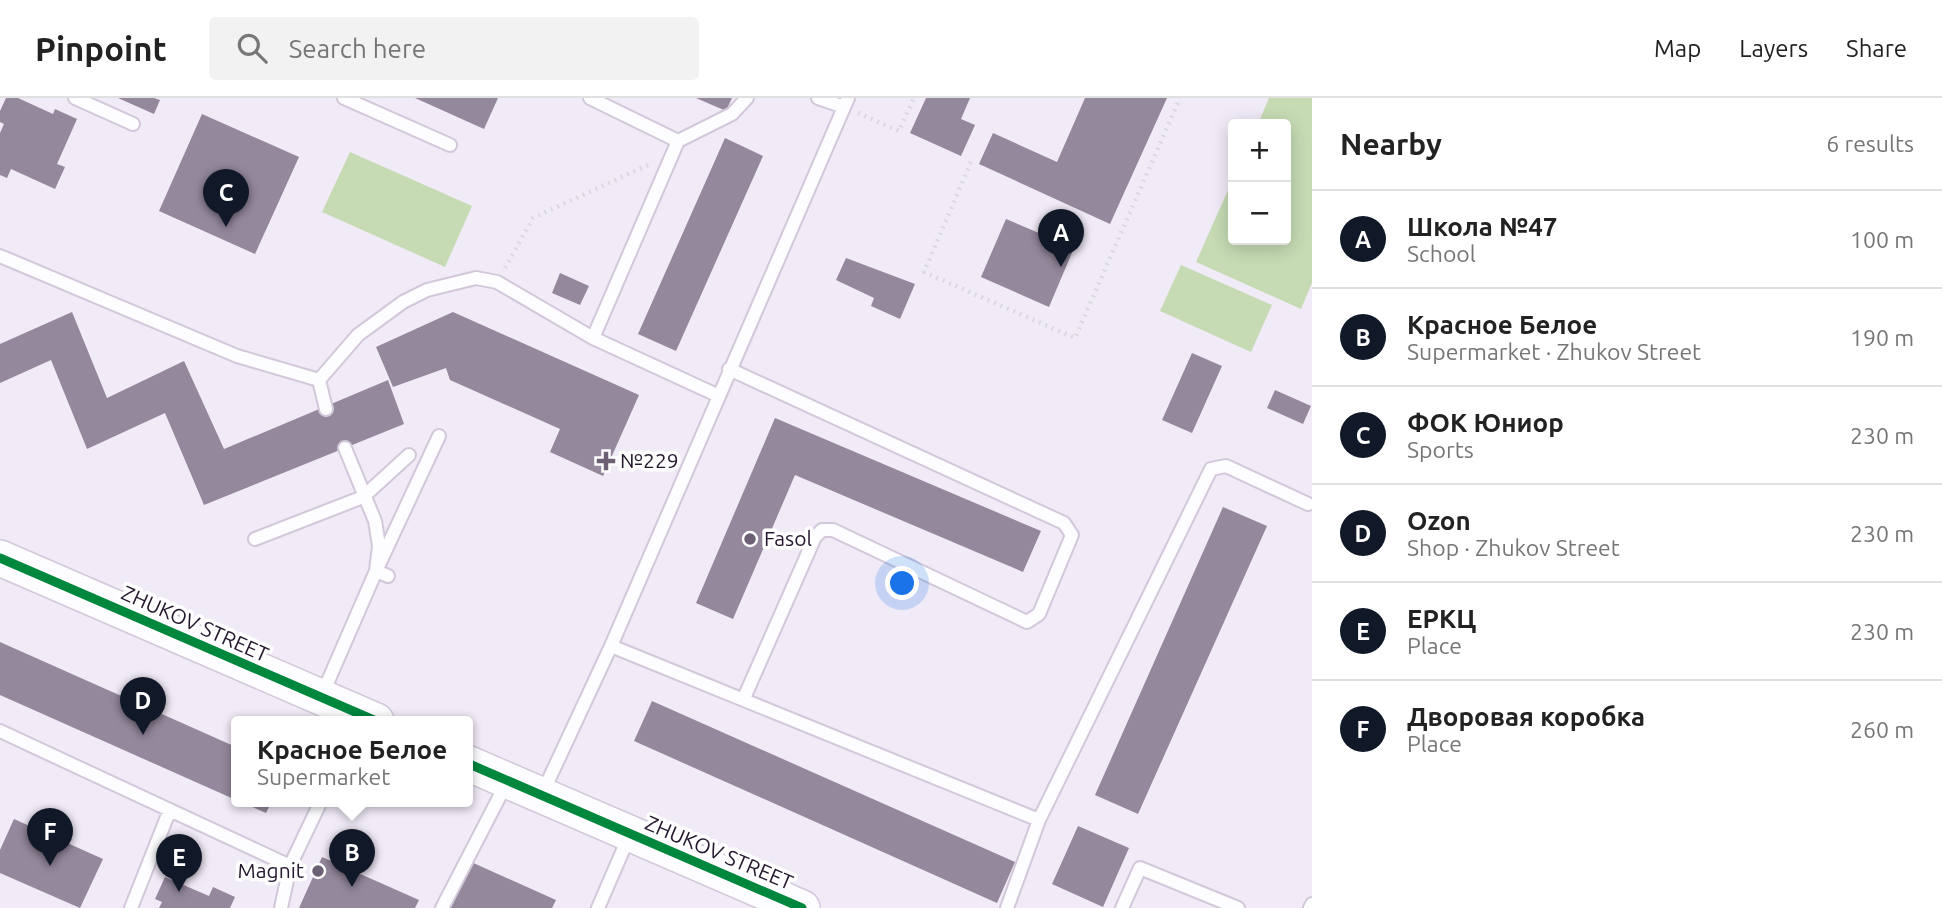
<!DOCTYPE html>
<meta charset="utf-8">
<style>
:root{--surface:#fff;--page:#f2f2f2;--text:#222;--muted:#767676;--line:#e0e0e0;--accent:#111827}
body{margin:0;font-family:Ubuntu,sans-serif;background:var(--page);color:var(--text)}
.controls{position:absolute;right:21px;top:21px;display:grid;overflow:hidden;border-radius:7px;box-shadow:0 4px 18px #0003}
.controls button{width:63px;height:63px;display:grid;place-items:center;padding:0;border:0;border-bottom:2px solid var(--line);background:var(--surface);color:var(--text);font:35px sans-serif}
.you{position:absolute;left:903px;top:486px;width:24px;height:24px;margin:-18px;border:5px solid #fff;border-radius:50%;background:#1a73e8;box-shadow:0 0 0 10px #1a73e833}
.badge{display:grid;place-items:center;width:46px;height:46px;border-radius:50%;background:var(--accent);color:#fff;font-size:23px;font-weight:700}
.pin{position:absolute;translate:-50% -58px;filter:drop-shadow(0 2px 4px #0008)}
.pin::after{content:'';position:absolute;top:37px;width:24px;height:21px;background:inherit;clip-path:polygon(0 0,100% 0,50% 100%)}
.popup{position:absolute;left:231px;top:618px;width:242px;height:91px;box-sizing:border-box;display:grid;place-content:center;border-radius:7px;background:var(--surface);filter:drop-shadow(0 2px 5px #0005);font-size:23px;white-space:nowrap;color:var(--muted)}
.popup b{font-size:26px;color:var(--text)}
.popup::after{content:'';position:absolute;left:50%;top:100%;margin-left:-14px;border:14px solid transparent;border-top-color:var(--surface)}
.list{margin:0;padding:0;list-style:none}
h2{display:flex;justify-content:space-between;align-items:center;height:91px;margin:0;padding:0 28px;font-size:30px}
h2 small{font-size:23px;font-weight:400;color:var(--muted)}
.list li{display:grid;grid-template-columns:46px 1fr auto;gap:21px;align-items:center;box-sizing:border-box;height:98px;padding:0 28px;border-top:2px solid var(--line)}
.list b{display:block;font-size:26px;white-space:nowrap}
.list p{margin:0;font-size:23px;white-space:nowrap;color:var(--muted)}
.list em{font-size:23px;font-style:normal;color:var(--muted)}
.icon{flex:none;width:38px;height:38px;fill:none;stroke:currentColor;stroke-width:2;stroke-linecap:round;stroke-linejoin:round}
.map{position:relative;flex:none;width:1312px;height:810px;overflow:hidden}
header{display:flex;align-items:center;gap:42px;box-sizing:border-box;height:98px;padding:0 35px;background:var(--surface);border-bottom:2px solid var(--line)}
header strong{font-size:33px}
nav{display:flex;gap:38px;margin-inline-start:auto;font-size:24px}
.search{width:490px;height:63px;background:var(--page);display:flex;align-items:center;gap:18px;box-sizing:border-box;padding:0 24px;border-radius:7px;color:var(--muted);font-size:26px}
main{display:flex}
aside{flex:1;background:var(--surface)}
.map>svg:first-child{display:block}
</style>
<header>
<strong>Pinpoint</strong>
<div class="search"><svg class="icon" aria-label="search" viewBox="0 0 24 24"><circle cx="10" cy="10" r="6"/><path d="M15 15l6 6"/></svg>Search here</div>
<nav><a>Map</a><a>Layers</a><a>Share</a></nav>
</header>
<main>
<div class="map">
<svg width="1312" height="810" viewBox="0 0 1312 810">
<rect width="100%" height="100%" fill="#f1eaf7"/>
<path fill="#c6dbb4" d="M1269 0H1312V185L1301 211 1196 164 1233 81V142H1286V26H1258Z
M350 54 472 108 445 169 322 114Z
M1181 167 1272 207 1251 254 1160 213Z"/>
<path fill="#94889c" d="M6 0H18L53 16 55 11 77 21 57 66 65 69 55 91 11 71 7 80 0 77V35L4 26 0 24V13Z
M118 0H154L160 2 154 16Z
M415 0H498L484 31Z
M696 0H732L726 13Z
M926 0H970L961 21 975 27 961 58 910 35Z
M1085 0H1167L1110 126 979 66 993 35 1057 64Z
M202 16 299 59 255 156 159 113Z
M725 40 763 58 676 253 638 236Z
M1006 121 1074 150 1049 209 981 179Z
M846 160 915 186 900 221 871 208 874 200 836 182Z
M560 175 589 188 580 207 552 195Z
M72 214 107 300 184 263 224 351 388 282 404 326 204 407 165 315 87 351 51 262 0 285V246Z
M453 214 639 297 603 378 550 354 560 331 450 282 446 270 393 289 376 249Z
M1192 255 1222 268 1192 335 1162 322Z
M1275 292 1311 308 1303 326 1267 310Z
M775 320 1041 433 1023 474 795 377 733 521 696 505Z
M1223 409 1267 428 1138 716 1095 697Z
M0 544 236 649V702L0 597Z
M652 603 1015 764 997 805 634 643Z
M239 703H272L266 715Z
M14 721 103 761 80 810 0 775V752Z
M1078 728 1129 750 1103 809 1052 786Z
M322 759 419 802 415 810H299Z
M469 763 556 802 552 810H448Z
M165 779 209 798 213 789 235 799 230 810H159L162 804 155 801Z"/>
<g fill="none" stroke-linecap="round" stroke-linejoin="round">
<g stroke="#d2c8da" stroke-width="16">
<path id="lane" d="M75 0 133 26
M344 0 450 47
M590 0 678 43 593 240
M818 0 844 9
M678 43 732 16 747 0
M0 158 237 258 319 282
M729 271 1064 425 1072 437 1039 516 1027 524 833 432H822L815 439 744 600
M326 311 319 282 358 237 403 204 427 192 476 180 497 184 593 240 719 298
M255 441 363 399 409 357
M388 478 376 473 439 338
M611 548 1039 722
M322 597 376 473 379 448 375 423 345 350
M0 633 290 768
M543 694 611 548 848 0
M131 810 169 714
M281 810 290 768 321 703
M442 810 506 686
M598 810 630 736
M1007 810 1039 722 1211 371 1226 368 1308 406
M1122 810 1140 770 1238 810
M1310 810 1312 806"/>
</g>
<g stroke="#d2c8da" stroke-width="38">
<path id="secondary" d="M0 460 376 623
M467 665 802 810"/>
</g>
<path stroke="#dcd9de" stroke-width="4.5" stroke-dasharray="2 5" stroke-linecap="butt" d="M858 15 899 33 914 0
M971 64 924 174 1075 240 1180 0
M505 170 533 120 648 67"/>
<use href="#lane" stroke="#fdfcfe" stroke-width="12"/>
<use href="#secondary" stroke="#fdfcfe" stroke-width="35"/>
<g stroke="#fff" stroke-width="13">
<path id="cycleway" d="M0 460 376 623
M467 665 802 810"/>
</g>
<use href="#cycleway" stroke="#00873e" stroke-width="9"/>
</g>
<g fill="#6c6174" stroke="#fff" stroke-width="2.5">
<path d="M602.5 352.5h7v7h7v7h-7v7h-7v-7h-7v-7h7z"/>
<circle cx="750" cy="441" r="7"/>
<circle cx="318" cy="773" r="7"/>
</g>
<g text-anchor="middle" stroke-width="7" stroke-linejoin="round" paint-order="stroke">
<g font-size="21" fill="#25172e" stroke="#fff" text-anchor="start">
<text x="620" y="370">№229</text>
<text x="764" y="448">Fasol</text>
<text x="304" y="780" text-anchor="end">Magnit</text>
</g>
<g font-size="21" fill="#25172e" stroke="#fff">
<text transform="translate(195 526) rotate(24)" y="7">ZHUKOV STREET</text>
<text transform="translate(719 755) rotate(23)" y="7">ZHUKOV STREET</text>
</g>
</g>
</svg>
<div class="controls">
<button>+</button>
<button>−</button>
</div>
<div class="you"></div>
<div class="pin badge" style="left:1061px;top:169px">A</div>
<div class="pin badge" style="left:352px;top:789px">B</div>
<div class="popup"><b>Красное Белое</b>Supermarket</div>
<div class="pin badge" style="left:226px;top:129px">C</div>
<div class="pin badge" style="left:143px;top:637px">D</div>
<div class="pin badge" style="left:179px;top:794px">E</div>
<div class="pin badge" style="left:50px;top:768px">F</div>
</div>
<aside>
<h2>Nearby<small>6 results</small></h2>
<ul class="list">
<li><span class="badge">A</span><div><b>Школа №47</b><p>School</p></div><em>100 m</em></li>
<li><span class="badge">B</span><div><b>Красное Белое</b><p>Supermarket · Zhukov Street</p></div><em>190 m</em></li>
<li><span class="badge">C</span><div><b>ФОК Юниор</b><p>Sports</p></div><em>230 m</em></li>
<li><span class="badge">D</span><div><b>Ozon</b><p>Shop · Zhukov Street</p></div><em>230 m</em></li>
<li><span class="badge">E</span><div><b>ЕРКЦ</b><p>Place</p></div><em>230 m</em></li>
<li><span class="badge">F</span><div><b>Дворовая коробка</b><p>Place</p></div><em>260 m</em></li>
</ul>
</aside>
</main>
